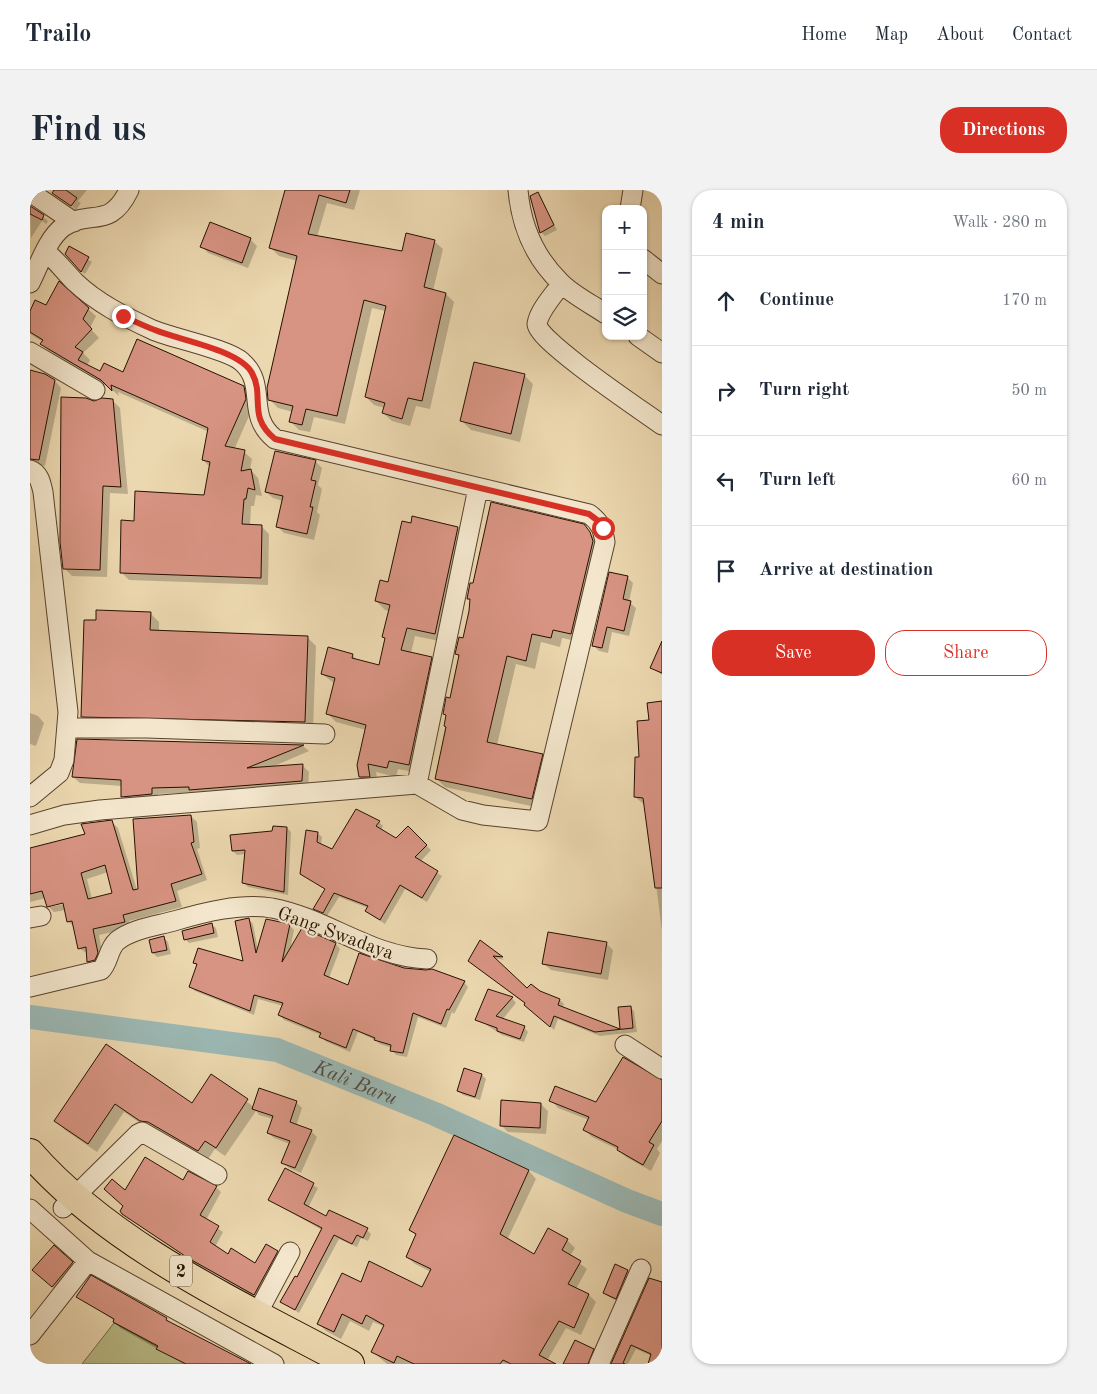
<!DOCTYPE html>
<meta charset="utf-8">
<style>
:root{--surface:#fff;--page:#f2f2f3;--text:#1f2937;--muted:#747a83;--line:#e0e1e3;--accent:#d93025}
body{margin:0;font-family:"Old Standard TT",serif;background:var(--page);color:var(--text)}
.controls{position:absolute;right:15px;top:15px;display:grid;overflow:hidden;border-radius:10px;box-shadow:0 1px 4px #0004}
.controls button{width:45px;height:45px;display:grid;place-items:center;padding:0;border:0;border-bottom:1px solid var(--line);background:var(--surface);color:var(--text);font:25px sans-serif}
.stop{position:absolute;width:15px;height:15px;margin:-11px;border:4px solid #d93025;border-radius:50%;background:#fff}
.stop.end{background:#d93025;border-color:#fff;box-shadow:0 1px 5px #0008}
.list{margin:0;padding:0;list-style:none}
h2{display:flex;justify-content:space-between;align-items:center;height:65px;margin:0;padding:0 20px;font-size:21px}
h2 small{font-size:16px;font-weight:400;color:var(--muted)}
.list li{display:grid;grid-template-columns:32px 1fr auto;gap:15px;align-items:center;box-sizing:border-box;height:90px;padding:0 20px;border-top:1px solid var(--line)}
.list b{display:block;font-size:19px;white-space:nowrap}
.list em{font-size:16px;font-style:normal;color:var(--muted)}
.actions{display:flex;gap:10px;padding:15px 20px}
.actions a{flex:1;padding:11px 0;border:1px solid var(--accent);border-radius:20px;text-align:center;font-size:18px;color:var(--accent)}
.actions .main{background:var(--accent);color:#fff}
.icon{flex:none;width:28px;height:28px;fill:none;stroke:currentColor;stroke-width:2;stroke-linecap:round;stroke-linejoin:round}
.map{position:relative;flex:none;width:632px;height:1174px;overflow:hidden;border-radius:20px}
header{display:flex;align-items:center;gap:30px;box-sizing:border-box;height:70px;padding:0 25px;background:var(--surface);border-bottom:1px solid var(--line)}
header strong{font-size:24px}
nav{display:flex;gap:28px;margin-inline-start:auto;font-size:18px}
.intro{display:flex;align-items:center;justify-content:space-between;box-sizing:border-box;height:120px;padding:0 30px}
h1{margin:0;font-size:35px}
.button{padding:12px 22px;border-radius:20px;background:var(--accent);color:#fff;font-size:18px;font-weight:700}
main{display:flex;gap:30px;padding:0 30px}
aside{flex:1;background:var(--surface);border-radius:20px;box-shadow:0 1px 4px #0004}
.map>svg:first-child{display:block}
</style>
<header>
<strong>Trailo</strong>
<nav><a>Home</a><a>Map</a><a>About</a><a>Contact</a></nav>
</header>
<div class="intro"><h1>Find us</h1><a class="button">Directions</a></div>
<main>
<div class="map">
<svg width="632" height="1174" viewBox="0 0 632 1174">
<rect width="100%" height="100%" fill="#ecd8b0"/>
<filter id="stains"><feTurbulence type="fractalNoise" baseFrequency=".004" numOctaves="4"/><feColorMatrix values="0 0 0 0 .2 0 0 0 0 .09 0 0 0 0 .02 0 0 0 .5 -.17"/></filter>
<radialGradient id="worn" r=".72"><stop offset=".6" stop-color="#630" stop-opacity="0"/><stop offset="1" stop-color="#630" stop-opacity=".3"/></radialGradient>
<path fill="#babe89" stroke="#706745" d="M84 1133 159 1174H52Z"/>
<path fill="#0003" fill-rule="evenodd" d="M32 0H57L48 11 51 13 46 20 30 7Z
M255 0H330L324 20 297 13 287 47 373 63 404 51 413 59 403 101 416 104 424 112 400 219 386 216 380 236 362 231 353 223 355 218 344 215 336 207 356 121 342 118 315 234 284 227 280 242 269 240 261 232 263 222 248 218 240 210 268 71 249 66 240 57Z
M508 4 527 40 515 46 511 42 502 7Z
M0 17 18 31 16 34 12 31 1 48Z
M220 49 227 56 218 78 178 63 172 56Z
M40 58 62 72 55 84 51 81Z
M16 116 58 119 66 126 60 138 69 148 53 163 60 170 57 176 71 182 213 197 221 205 223 217 204 260 214 262 222 269 220 279 228 288 232 306 226 305 224 316H221L220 336H231L239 344 238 395 99 390 91 382 105 332 175 306 180 277 173 270 179 242 88 202 89 206 80 198 19 161 12 154 13 152 0 144V122Z
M0 182 25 191 31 198 15 276 0 273Z
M494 185 503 194 490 252 441 240 432 231Z
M82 210 90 218 98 304 80 303 77 387 42 386 34 378 64 213Z
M285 271 292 278 288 295 292 299 287 322 290 325 284 350 254 343 247 336 253 311 243 308 236 302Z
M383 328 428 338 437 347 414 452 385 446 381 463 401 468 410 477 388 583 368 579 366 587 346 582 348 595 339 596 330 587 336 540 306 532 297 523 305 494 292 484 322 465 328 471 350 477 360 421 355 420 346 411 358 393Z
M553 336 569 352 550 452 532 448 530 457 511 452 505 479 486 474 467 555 512 565 521 574 510 618 415 597 406 588 417 526 414 523 421 509 430 468 427 464 434 450 441 411 438 408Z
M598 388 603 393 599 412 606 418 599 446 582 442 578 463 569 461 563 455Z
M120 423 129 432V441L277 447 286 456 283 540 61 535 52 526Z
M632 453V485L622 478Z
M632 512V741L616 616 605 607 610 568 620 532Z
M0 523 8 526 14 533 6 556 0 554Z
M48 551 273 556 279 561 242 577 272 575 279 582 278 597 128 604V611L99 613 93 606 92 596 50 593 43 587Z
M161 626 167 632 170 658 167 659 177 690 147 701 152 717 99 731 100 738 69 745 73 770 65 778 58 771V764L49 758 45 738 38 731 36 720 24 722 18 716 16 708 0 712V659L56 645 82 632 88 638 107 700ZM78 682 84 704 62 709 57 689ZM39 710 40 713 20 717V714Z
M349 632 353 636 351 640 366 650 378 638 401 660 390 672 412 686 397 712 375 699 355 734 341 725 336 721 338 718 309 707 297 726 289 723 285 718 296 700 271 683 287 643 292 647 291 656 302 661Z
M257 638 261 642 258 705 218 697 214 693 216 664 207 665 203 661Z
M219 729 223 734 228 760 259 735 264 740 260 760 272 740 306 754 310 759 299 788 319 796 374 779 434 792 438 797 424 824 422 822 416 838 388 827 377 867 366 865 362 860V858L350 854 345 850 328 842 320 862 295 851 291 845 254 830 250 825 253 816 228 809 224 825 165 801 160 796 168 776 165 772 215 773Z
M181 734 186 738 188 747 159 753 155 749Z
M134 748 138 752 141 764 127 767 123 763Z
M450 752 474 770 464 768 497 800 530 810 534 814 532 818 591 841 589 818 600 817 604 821 607 842 570 846 528 829 524 840 496 814 439 771Z
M576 753 583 760 578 790 521 780 514 774Z
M459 801 482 808 486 813 472 830 494 837 498 842 494 852 472 845 447 829Z
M76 856 162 915 182 886 224 917 266 912 272 918 266 936 281 941 287 947 271 983 259 978 253 972 260 954 244 948 238 943 243 929 229 925 226 921 195 966 185 959 178 969 120 940 94 922 67 962 35 940 26 931Z
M452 885 456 889 450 910 433 905 428 901Z
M632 892V951L627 959 630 963 621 981 596 967 587 959 562 947 555 940 559 930 528 918 521 910 566 914Z
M511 914 518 921 516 944 478 942 471 935Z
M425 947 499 981 506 989 477 1050 504 1065 518 1040 537 1050 545 1058 540 1066 557 1079 546 1099 559 1105 566 1112 551 1145 536 1138 517 1171 524 1174H357L343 1162 355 1137 343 1132 339 1141 320 1131 311 1149 296 1141 289 1134 331 1094 393 1099 401 1082 385 1074 377 1067 387 1046 381 1040Z
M256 980 288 998 278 1018 297 1028 337 1040 341 1044 338 1051 331 1048 327 1057 309 1049 269 1123 252 1111 267 1088 292 1040 239 1010Z
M153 992 186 997 191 1002 176 1030 193 1042 185 1057 198 1066 225 1075 247 1062 252 1067 230 1110 165 1073 93 1024 95 1002Z
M42 1073 48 1080 29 1103 11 1087Z
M598 1081 602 1085 590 1112 579 1107 574 1103Z
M48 1107 136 1129 142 1134 217 1174H154L90 1138 85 1131Z
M632 1108V1171L606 1159 598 1174H583Z
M563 1160 570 1167 567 1174H535Z"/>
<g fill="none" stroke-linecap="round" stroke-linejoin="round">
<path stroke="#9bb8b4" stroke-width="24" id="s1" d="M0 827 247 860 405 924 597 1011 632 1024"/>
</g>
<path fill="#d89483" stroke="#261001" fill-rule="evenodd" d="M24 0H36L47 8 41 16 22 3Z
M255 0H320L316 13 289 5 278 44 372 61 376 43 405 50 394 97 416 103 392 211 378 208 372 229 352 223 355 213 335 207 356 116 334 110 307 226 276 219 272 235 259 232 263 216 238 210 237 198 267 66 239 58Z
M508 2 524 35 510 43 500 6Z
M0 16 14 25 12 30 0 24Z
M180 32 221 48 212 73 170 57Z
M39 56 59 67 51 82 35 64Z
M29 91 59 118 53 129 62 139 45 157 53 162 48 170 70 181 74 173 93 182 107 149 214 196 216 209 195 256 215 260 211 281 221 279 225 300 218 298 216 309H214L212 334 232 335 231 388 90 383 91 330 104 331 105 301 174 305 180 272 172 270 178 238 81 195 82 201 71 190 10 154 13 150 0 142V121L5 110 16 115Z
M444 172 495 184 481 244 430 231Z
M0 180 15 184 25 190 9 270 0 269Z
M31 207 56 208 64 211 72 208 83 209 91 297 73 296 70 380 33 379 30 352Z
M245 261 286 270 281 290 286 291 280 317H283L277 344 246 337 253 306 235 302Z
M461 312 554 334 560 342 563 351 541 444 523 440 521 448 502 444 496 471 477 466 457 552 513 564 502 609 405 589 416 537 414 536 416 525 413 524 416 507 420 508 429 465 425 464 429 447 433 448 439 421 440 409H437L440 393H443Z
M382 326 428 337 405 444 377 438 371 460 402 467 379 575 359 571 357 578 338 574 340 587H329L327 575 336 535 296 524 305 488 291 484 298 457 323 464 322 468 349 475 355 448 352 447 360 415 345 411 350 390 358 392 372 331 381 333Z
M579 382 598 386 593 409 601 411 594 441 577 437 572 458 562 456Z
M66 420 121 422 120 440 278 446 275 532 51 527 54 430H66Z
M632 451V483L620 478Z
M632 511V698H625L613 608 604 607 605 567H609L607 531 619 530 617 513Z
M47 549 274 555 217 578 273 574 272 591 159 600V597L122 598V604L91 607V590L42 587Z
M326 619 350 631 346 636 366 648 378 636 397 655 385 667 408 681 392 708 370 695 350 730 335 721 338 716 304 703 293 723 283 719 295 699 270 684 276 640 288 642 287 652 302 659Z
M161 625 164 652 161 653 172 684 141 694 146 711 93 725 95 732 63 739 68 763 65 770 57 772 56 757 48 759 42 731 37 732 33 713 17 717 12 701 0 704V658L55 644 51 634 82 630 103 700 108 699 103 629ZM75 675 82 703 58 709 51 683Z
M243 636 257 637 254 702 212 693 215 660 202 661 200 645 242 641Z
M219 728 226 763 236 729 260 734 252 772 272 738 306 753 294 785 318 795 329 763 374 778 396 780 402 779 435 791 419 820 417 819 411 834 383 823 373 863 360 861 361 855 344 850 345 848 323 839 316 858 289 847 291 843 248 825 253 813 224 805 220 821 159 797 167 774 163 773 168 758 213 771 205 731Z
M182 733 184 743 154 750 152 741Z
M518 742 577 752 571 784 512 774Z
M134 746 137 760 122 763 119 750Z
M450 750 473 767 463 766 497 798 501 794 510 801 530 809 528 815 590 839 588 817 601 816 603 838 565 842 524 826 520 837 494 815 495 813 438 771Z
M458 799 483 807 466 826 495 836 490 849 467 841V838L445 830Z
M76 854 162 913 181 884 218 909 186 958 175 951 168 961 118 932 110 931 85 914 58 954 24 931Z
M593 867 632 890V931L619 952 624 955 613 975 587 960 588 957 553 940 559 927 519 911 525 896 566 912Z
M434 878 452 884 445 907 427 901Z
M229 898 267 911 260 932 282 940 265 978 251 973 260 951 237 943 243 926 222 919Z
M471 910 511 913 510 938 470 936Z
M424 945 499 980 470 1044 504 1064 518 1038 538 1049 532 1060 551 1071 538 1094 559 1104 544 1138 529 1131 509 1165 526 1174H481L473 1170 470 1174H384L367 1166 364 1173 341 1162 354 1135 336 1125 332 1134 312 1124 304 1142 287 1134 312 1083 331 1092 339 1071 392 1097 401 1079 376 1067 386 1044 379 1040Z
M115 967 153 990 158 981 187 996 170 1025 189 1036 180 1052 198 1064 201 1058 225 1073 236 1054 248 1061 224 1105 158 1068 92 1024 90 1021 93 1016 74 999 82 989 95 1000Z
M255 978 284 993 274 1014 296 1026 299 1020 338 1038 333 1048 327 1045 322 1054 304 1045 265 1120 250 1112 265 1086 267 1087 292 1038 238 1010Z
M24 1055 43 1072 22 1097 2 1080Z
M585 1074 598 1080 586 1109 573 1103Z
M61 1085 137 1128 136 1130 221 1174H156L126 1159 128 1156 83 1132 84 1129 46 1107Z
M619 1088 632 1092V1174H618L621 1164 601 1155 593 1173 595 1174H581Z
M545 1150 564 1159 558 1174H533Z"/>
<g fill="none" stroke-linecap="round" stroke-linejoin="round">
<g stroke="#58422d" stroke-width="21">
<path id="minor" d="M488 0C491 35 505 68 531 93 543 105 561 114 576 124
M0 2 44 32
M600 19 603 0
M613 69 632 84
M0 93C9 76 17 49 33 37 61 18 79 41 99 0
M531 94C524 105 509 120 507 134 506 150 614 222 632 235
M608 146 632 163
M0 162 65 200
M0 280C9 283 11 293 13 302L38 522 34 570 29 583 0 607
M37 538H117L295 544
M387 594 448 298
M0 635 34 625 70 620 387 594 432 620 453 625 508 631 575 352C573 339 570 332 559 324L245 249C215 225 238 195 212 172 198 159 144 149 123 140 95 127 67 113 45 92 35 82 27 71 16 62
M0 728 11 726
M0 797 71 780C79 772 78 759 87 751 102 739 126 736 144 731 175 722 210 713 242 718 296 728 341 767 397 769
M595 855 632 879
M33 1018 108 944 112 942 187 985
M0 1019 58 1071 244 1174
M227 1124 260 1062
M0 1145 58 1071
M569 1174 611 1079"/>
</g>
<g stroke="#261001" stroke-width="30">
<path id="highway" d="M0 963C82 1057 211 1115 320 1174"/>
</g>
<use href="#minor" stroke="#f3e6cc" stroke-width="19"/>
<use href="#highway" stroke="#ecd8b0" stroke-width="28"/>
</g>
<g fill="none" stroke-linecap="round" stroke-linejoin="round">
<path stroke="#d93025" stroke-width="6" d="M93 126C104 131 114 136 125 140 149 150 210 160 222 183 235 207 217 226 245 249L559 324 567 330 573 338"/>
</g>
<g text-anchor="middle" stroke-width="4.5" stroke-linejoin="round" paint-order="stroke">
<rect fill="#f3e6cc" stroke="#64503e" stroke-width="1" x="140" y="1065.5" width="22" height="31" rx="4"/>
<g font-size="18" font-weight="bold" fill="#261001">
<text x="151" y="1087">2</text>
</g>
<g font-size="19" fill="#261001" stroke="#f3e6cc">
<text transform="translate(306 742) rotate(20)" y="7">Gang Swadaya</text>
</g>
<g font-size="20" font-style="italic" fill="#4f4b40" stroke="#f3e6cc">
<text dy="7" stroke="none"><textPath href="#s1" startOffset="334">Kali Baru</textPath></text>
</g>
</g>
<rect width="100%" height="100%" filter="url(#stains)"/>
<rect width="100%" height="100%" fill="url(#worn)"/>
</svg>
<div class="controls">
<button>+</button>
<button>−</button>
<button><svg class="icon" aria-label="layers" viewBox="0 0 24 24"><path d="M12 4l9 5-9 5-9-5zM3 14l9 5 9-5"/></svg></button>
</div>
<div class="stop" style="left:573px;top:338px"></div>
<div class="stop end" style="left:93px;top:126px"></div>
</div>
<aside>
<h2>4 min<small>Walk · 280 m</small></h2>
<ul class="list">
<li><svg class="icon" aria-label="ahead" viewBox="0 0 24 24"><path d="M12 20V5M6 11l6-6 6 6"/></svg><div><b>Continue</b></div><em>170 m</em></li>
<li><svg class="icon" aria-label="right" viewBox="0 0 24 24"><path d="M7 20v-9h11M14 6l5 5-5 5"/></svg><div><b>Turn right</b></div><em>50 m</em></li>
<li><svg class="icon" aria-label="left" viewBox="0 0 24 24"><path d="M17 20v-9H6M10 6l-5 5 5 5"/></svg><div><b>Turn left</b></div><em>60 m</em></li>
<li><svg class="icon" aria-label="arrive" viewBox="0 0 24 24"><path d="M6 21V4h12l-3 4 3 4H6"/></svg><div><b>Arrive at destination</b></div></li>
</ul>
<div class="actions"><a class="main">Save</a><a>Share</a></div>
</aside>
</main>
